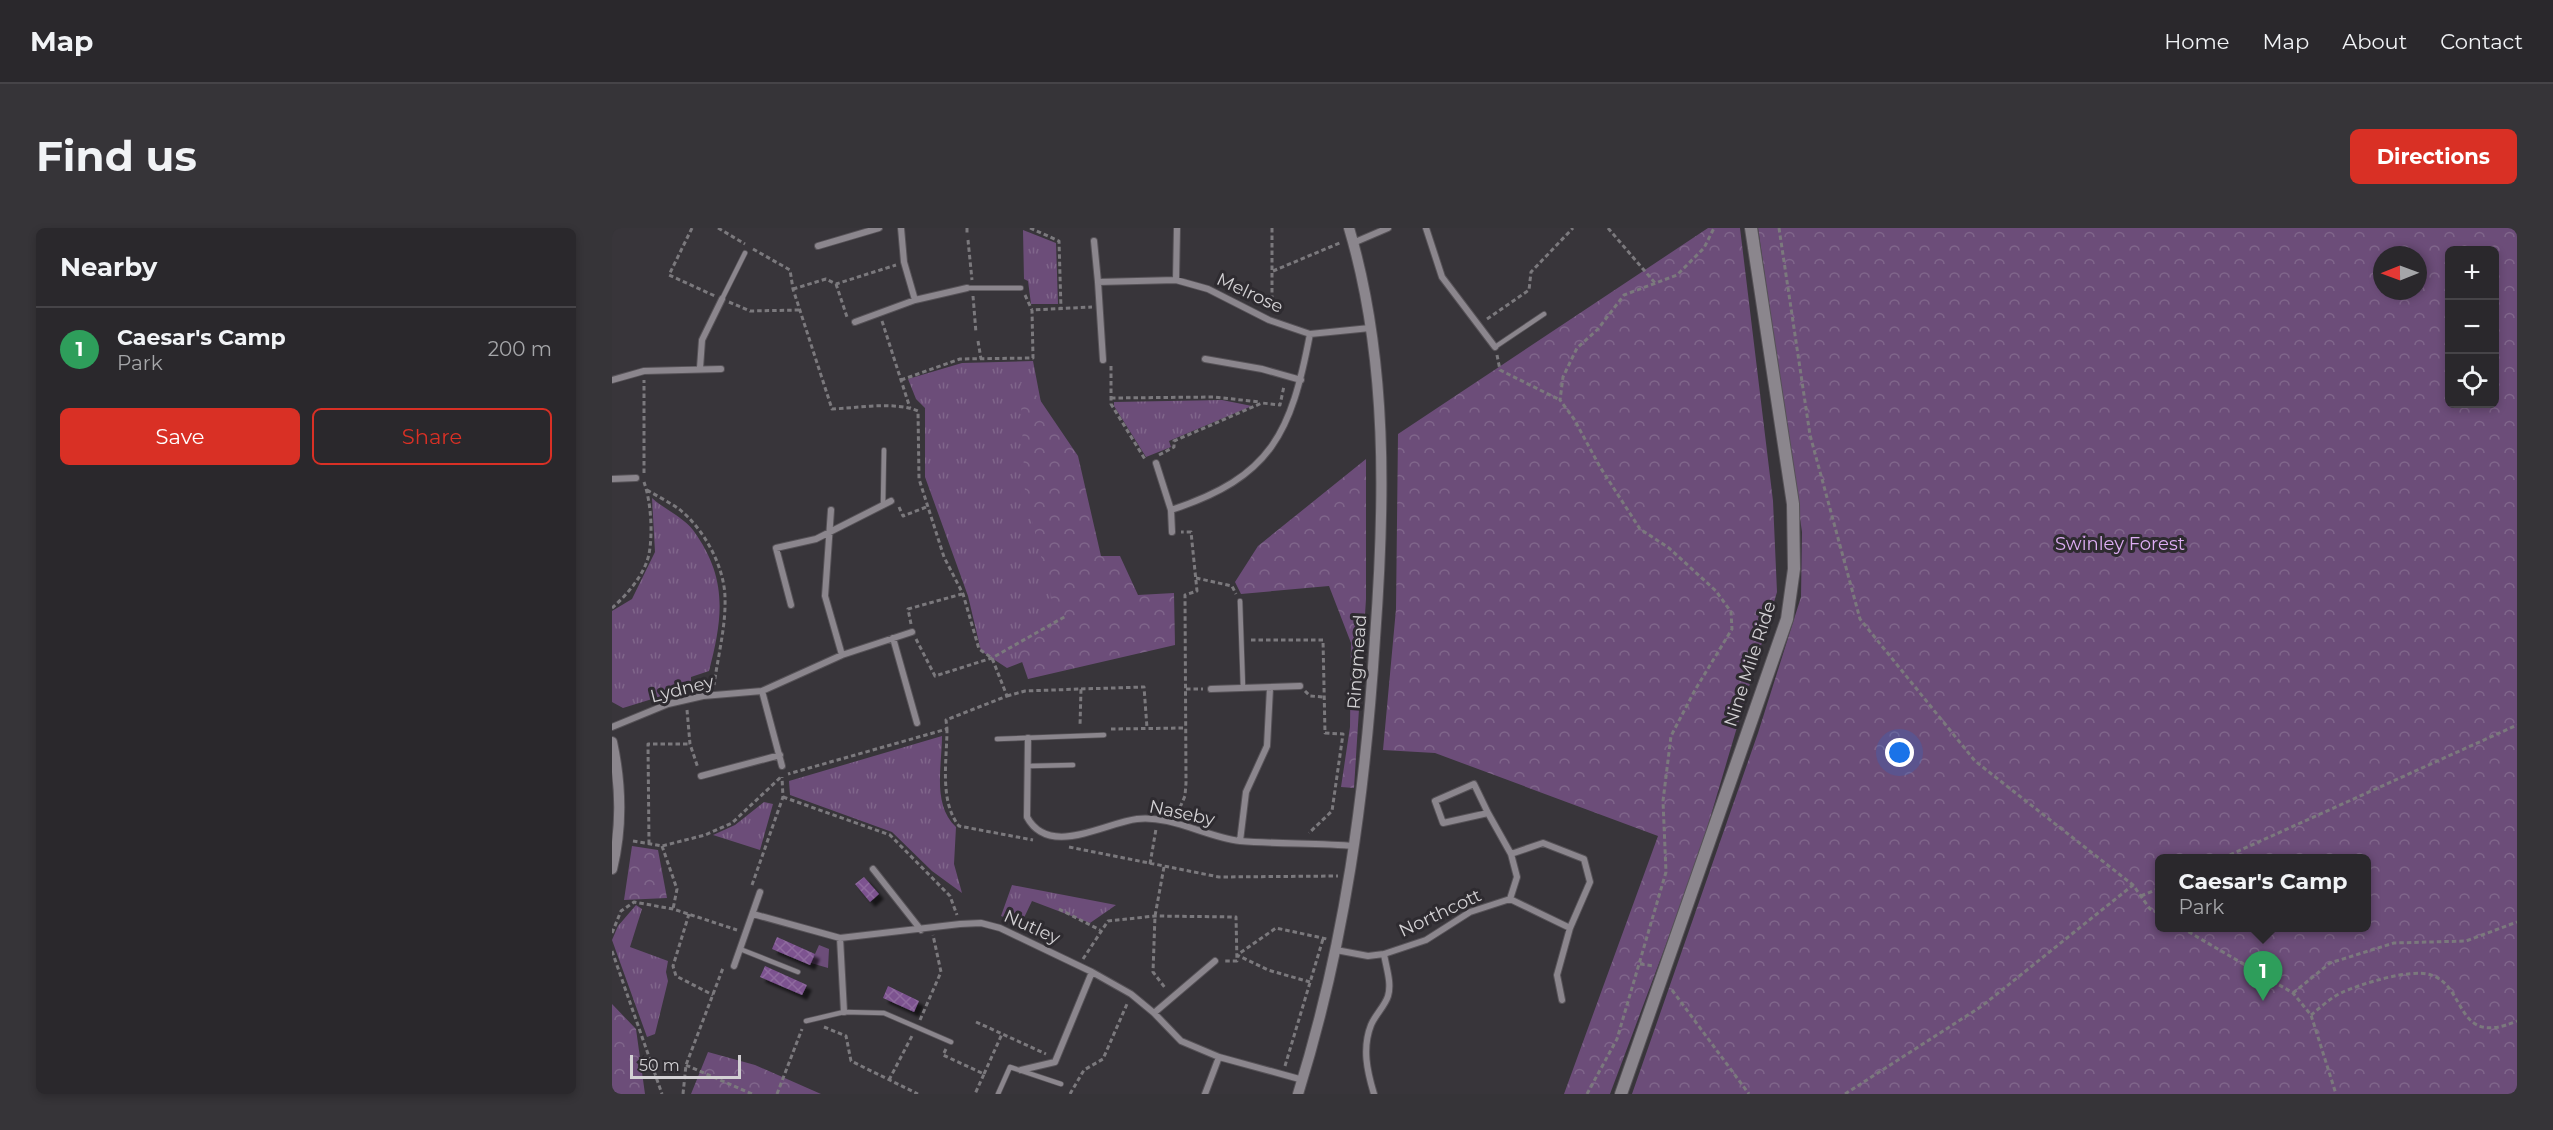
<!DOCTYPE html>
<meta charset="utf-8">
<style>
:root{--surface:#2a282c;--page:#363438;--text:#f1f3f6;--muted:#a5a6a9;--line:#464448;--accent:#d93025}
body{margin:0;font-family:Montserrat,sans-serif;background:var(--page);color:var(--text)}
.controls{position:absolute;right:18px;top:18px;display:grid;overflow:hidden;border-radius:9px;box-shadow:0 3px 9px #0003}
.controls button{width:54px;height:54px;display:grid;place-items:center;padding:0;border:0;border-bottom:2px solid var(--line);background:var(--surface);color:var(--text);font:30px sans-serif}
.compass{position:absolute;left:1761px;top:18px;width:54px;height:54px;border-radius:50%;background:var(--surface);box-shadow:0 3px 9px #0003;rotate:269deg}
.scale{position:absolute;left:18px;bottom:15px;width:111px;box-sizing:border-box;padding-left:6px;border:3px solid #d3d1d4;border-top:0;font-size:16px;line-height:21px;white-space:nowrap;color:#d3d1d4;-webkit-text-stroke:4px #2e2b30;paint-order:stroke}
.you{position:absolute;left:1288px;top:525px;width:21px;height:21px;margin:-15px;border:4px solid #fff;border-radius:50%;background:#1a73e8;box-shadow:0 0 0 9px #1a73e833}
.badge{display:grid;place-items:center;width:39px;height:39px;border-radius:50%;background:var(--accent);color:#fff;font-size:20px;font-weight:700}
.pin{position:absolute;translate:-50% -50px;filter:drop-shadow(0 2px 3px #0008)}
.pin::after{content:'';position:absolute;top:32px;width:21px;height:18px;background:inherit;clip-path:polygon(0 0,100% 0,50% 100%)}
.popup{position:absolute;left:1543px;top:626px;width:216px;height:78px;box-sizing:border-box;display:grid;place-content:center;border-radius:9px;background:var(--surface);filter:drop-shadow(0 2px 4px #0005);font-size:20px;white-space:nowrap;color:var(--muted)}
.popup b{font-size:22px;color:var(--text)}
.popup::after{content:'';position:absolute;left:50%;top:100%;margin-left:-12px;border:12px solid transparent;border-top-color:var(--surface)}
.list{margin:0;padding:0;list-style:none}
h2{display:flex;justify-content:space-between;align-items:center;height:78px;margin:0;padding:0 24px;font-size:26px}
h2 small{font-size:20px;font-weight:400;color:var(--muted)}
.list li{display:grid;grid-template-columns:39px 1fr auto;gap:18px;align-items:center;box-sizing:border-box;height:84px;padding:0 24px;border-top:2px solid var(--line)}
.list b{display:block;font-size:22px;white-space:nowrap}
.list p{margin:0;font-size:20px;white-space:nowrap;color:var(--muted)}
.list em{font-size:20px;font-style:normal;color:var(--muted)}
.actions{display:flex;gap:12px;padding:18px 24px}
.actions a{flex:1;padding:14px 0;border:2px solid var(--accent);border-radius:9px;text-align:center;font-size:21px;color:var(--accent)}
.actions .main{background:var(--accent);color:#fff}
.icon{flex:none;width:33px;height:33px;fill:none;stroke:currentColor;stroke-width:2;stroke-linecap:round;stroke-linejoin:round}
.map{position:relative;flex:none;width:1905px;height:866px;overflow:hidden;border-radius:9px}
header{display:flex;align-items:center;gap:36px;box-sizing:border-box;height:84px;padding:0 30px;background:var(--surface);border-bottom:2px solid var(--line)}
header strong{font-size:28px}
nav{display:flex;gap:33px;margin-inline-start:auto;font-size:21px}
.intro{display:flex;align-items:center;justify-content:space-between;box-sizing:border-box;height:144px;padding:0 36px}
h1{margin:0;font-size:42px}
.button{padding:15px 27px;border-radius:9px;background:var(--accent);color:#fff;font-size:21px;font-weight:700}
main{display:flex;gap:36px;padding:0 36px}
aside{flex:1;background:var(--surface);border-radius:9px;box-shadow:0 3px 9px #0003}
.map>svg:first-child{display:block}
</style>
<header>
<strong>Map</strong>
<nav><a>Home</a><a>Map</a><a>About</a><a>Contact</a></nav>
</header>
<div class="intro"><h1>Find us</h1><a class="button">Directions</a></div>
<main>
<aside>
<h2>Nearby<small></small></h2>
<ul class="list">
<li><span class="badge" style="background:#2e9e5b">1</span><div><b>Caesar's Camp</b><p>Park</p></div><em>200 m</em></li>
</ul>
<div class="actions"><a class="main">Save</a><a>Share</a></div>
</aside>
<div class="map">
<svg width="1905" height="866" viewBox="0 0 1905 866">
<defs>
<pattern id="grass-tufts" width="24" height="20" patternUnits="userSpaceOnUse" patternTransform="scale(1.5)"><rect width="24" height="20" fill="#6c4d79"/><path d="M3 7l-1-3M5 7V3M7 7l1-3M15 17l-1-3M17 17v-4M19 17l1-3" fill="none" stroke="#80668b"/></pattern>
<pattern id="forest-crowns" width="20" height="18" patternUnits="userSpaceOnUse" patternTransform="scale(1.5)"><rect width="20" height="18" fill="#6c4d79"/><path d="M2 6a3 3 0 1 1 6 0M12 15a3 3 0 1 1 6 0" fill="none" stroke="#80668b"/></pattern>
<pattern id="building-cross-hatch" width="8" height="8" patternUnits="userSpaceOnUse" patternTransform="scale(1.5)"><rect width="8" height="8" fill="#7d5290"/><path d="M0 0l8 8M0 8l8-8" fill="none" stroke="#8f6a9f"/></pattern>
<filter id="shadow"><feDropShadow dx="5" dy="5" stdDeviation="1.5" flood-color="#0009"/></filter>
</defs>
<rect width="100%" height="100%" fill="#38353a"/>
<path fill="url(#grass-tufts)" d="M411 2 444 15 446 76H419L416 53 412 51Z
M421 133 474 409 395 440 369 423 356 368 313 249V180L304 171 296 151 350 135Z
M610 172 640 178 557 213 559 219 534 229 502 178V174Z
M40 270C52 281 71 289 81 302 116 350 111 389 97 443L79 449V459L11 480 0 474V383L20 371 43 324Z
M330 508C330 538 320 577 344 599L342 636 350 665 320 643 280 604 178 567 177 553Z
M152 574 161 576 148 622 101 607 123 597Z
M400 657 504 677 478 695 420 673 409 696 389 688Z
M24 677 30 681 18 719 56 733 54 744 56 753 43 806 35 809 0 712 6 698Z
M207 717 217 721 216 740 199 735Z"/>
<path fill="url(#forest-crowns)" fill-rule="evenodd" d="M1096 0H1128L1161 273 1165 364 1086 631 998 866H952L1046 608 823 525 771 522 784 381 786 206Z
M1146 0H1905V866H1020L1146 505 1189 369 1190 304ZM1838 22H1882V176H1838ZM1770 27H1806V63H1770ZM1548 630H1754V700H1548Z
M408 153 426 169 466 228 489 328H508L526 367 562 365 563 417 416 451 407 425 441 375 413 265Z
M754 231V371L742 560 729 559 738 499 739 415 717 358 629 366 623 354 646 318Z
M20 618 46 622 55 670 12 672Z
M0 776 24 801 33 866H0Z
M96 824 143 837 209 866H79Z"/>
<path fill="url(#building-cross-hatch)" filter="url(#shadow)" d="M252 649 267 666 258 674 243 656Z
M165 709 203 726 198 737 160 721Z
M153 738 195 757 190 767 148 749Z
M276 758 307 773 302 784 271 770Z"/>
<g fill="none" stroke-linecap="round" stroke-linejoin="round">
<g stroke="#565257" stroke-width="6">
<path id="service" d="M355 60H409
M110 71 133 25
M883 119 932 86
M271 277 272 222
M628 373 631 460
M385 511 492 507
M417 538 461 537
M128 721 186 744
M194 793 232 784 272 785 339 814
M386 866 398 839 449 856"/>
</g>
<g stroke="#565257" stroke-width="8">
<path id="minor" d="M814 0 830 49 883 119
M482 13 486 54
M741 15 776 0
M206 18 267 0
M564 52 565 0
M303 72 355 60
M243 94 303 72 292 34 289 0
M593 131 650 141 689 152
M491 132 486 54 564 52 596 61 657 92 698 106 758 100
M88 140 90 112 110 71
M0 152 32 143 109 141
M544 235 559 282C660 249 679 205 698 106
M0 251 24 250
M219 282 213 368 230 427
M559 282 560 304
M179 377 164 320 204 311 279 273
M281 410 305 495
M599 461 688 458
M150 463 170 538
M0 499 56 476 91 468 150 463 230 427 300 404
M416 510 415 589C437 630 492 595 525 591 559 587 594 609 628 613 666 616 705 615 743 618
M89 548 168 527
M628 613 634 564 655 518 658 460
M899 626 931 615 972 631 978 654 958 700 945 747 950 772
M261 641 309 702
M898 671 958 700
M141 686 228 710 348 696 369 695 388 700 480 744 519 766 542 785 569 813 607 829 691 852
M228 710 232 784
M724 722 756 728 772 726 814 712 858 684 898 671 905 649 899 626 876 585 831 595 823 573 862 556 876 585
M122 738 148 664
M542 785 603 733
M409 842 443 834 480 744
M593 866 607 829
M762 866C755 843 750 820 759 797 763 787 773 778 776 768 780 755 774 739 772 726"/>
</g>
<g stroke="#565257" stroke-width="12">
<path id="tertiary" d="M0 514C9 556 10 600 0 641
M686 866C733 715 753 567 763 410 773 275 776 131 737 0"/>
</g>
<g stroke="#565257" stroke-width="14">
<path id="secondary" d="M1009 866 1175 391 1182 341 1181 276 1139 0"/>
</g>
<path stroke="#7b797d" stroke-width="3" stroke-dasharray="4.5 3" stroke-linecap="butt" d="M80 0 57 47 103 68
M106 0 133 16
M355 0V5
M418 0 447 13 449 81
M660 0V82
M996 0 1043 55
M1167 0 1198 207 1248 391 1363 533 1521 657 1538 681 1548 686
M356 12 360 52
M141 21 178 42 181 61 220 181C246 180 282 173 306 183L307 251 332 329 351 366 367 421 380 430 395 468 334 492 335 501 176 546
M661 43 730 14
M224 56 235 89
M181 61 214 51 224 56 284 37
M413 67 420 82
M361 68 364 105
M117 74 138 83 188 82
M875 91 917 62 919 44 961 0
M270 93 298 180
M366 113 369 131
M885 127 888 142 948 172
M499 138V176L534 233
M289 152 348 131 421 130 420 82 480 79
M499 170 602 169 648 174
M547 227 562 219V213L650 175 668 177 672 158
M32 245V152
M35 262C45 268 57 274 67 281 91 300 112 337 113 369 114 398 106 428 102 457
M287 279 291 288 317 278
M584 350 620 358 624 366
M0 380C15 367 33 346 37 326 41 305 39 274 32 254
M299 396 296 381 350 366
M304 411 323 448 380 430 454 388
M639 412H711L713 505 731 506 720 583 697 605
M469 461 532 459 535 500
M574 461H591
M693 463 698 468 711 469
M395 468 413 463 469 461 468 498
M75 482 78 516 86 540
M335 501C335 532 327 573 347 598L421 612
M499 501 572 500
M171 569 278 607 338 668 345 687
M565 586 573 568 574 555 573 367 585 363 579 304H569
M21 613 50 618 93 607 120 595 170 548
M37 616 36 516H78
M50 618 65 661 61 681
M457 619 607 649 726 648
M1611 630 1905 497
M538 636 544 601
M552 639 543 688 541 744 554 761
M140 657 171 569 170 549
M1529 668 1548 660
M447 681 488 702
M77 686 61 738 64 748 101 767
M1570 700 1681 765 1699 787 1724 866
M0 705 9 683 22 674 61 681 125 702
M0 723 50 866
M471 731 496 693 543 688 624 689 625 733H613
M1028 736 1042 738
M698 754 656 742 625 727 664 700 715 711
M1060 762 1137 866
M1681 765 1718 735 1782 715 1854 713 1905 694
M1699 787C1708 780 1718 770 1729 765 1748 756 1799 740 1819 747 1856 759 1842 820 1905 793
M308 792 329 744 321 707
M364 794 434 826
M212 799 234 808 239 833 306 866
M334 821 331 827 372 846 363 866
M74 837 140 866
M673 838 711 711
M372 846 390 806
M277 852 301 806
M71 866 74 837 111 740
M165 866 190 801
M458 866 472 842 491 831 515 776
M975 866 1005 811 1054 644 1051 573 1059 508 1083 462 1120 401 1119 384 1104 363 1057 320 1028 301 988 239 962 191 948 172 951 149 965 120 986 101 1012 67 1065 47 1092 20 1102 0
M1233 866 1370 778 1521 657"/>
<use href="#service" stroke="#8b868d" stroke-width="4.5"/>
<use href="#minor" stroke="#8b868d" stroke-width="6"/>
<use href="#tertiary" stroke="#8b868d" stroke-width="10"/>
<use href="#secondary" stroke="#8b868d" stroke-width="12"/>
</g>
<g text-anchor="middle" stroke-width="6" stroke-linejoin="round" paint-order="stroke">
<g font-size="18" fill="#d3d1d4" stroke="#2e2b30">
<text transform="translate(638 65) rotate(25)" y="6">Melrose</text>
<text transform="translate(745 434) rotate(-86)" y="6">Ringmead</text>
<text transform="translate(1138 436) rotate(-72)" y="6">Nine Mile Ride</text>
<text transform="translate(70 461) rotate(-14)" y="6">Lydney</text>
<text transform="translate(570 585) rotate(12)" y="6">Naseby</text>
<text transform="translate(828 685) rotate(-25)" y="6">Northcott</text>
<text transform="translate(420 699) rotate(24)" y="6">Nutley</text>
</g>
<g font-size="18" fill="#deaef4" stroke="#2e2b30">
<text x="1508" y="322">Swinley Forest</text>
</g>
</g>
</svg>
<div class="controls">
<button>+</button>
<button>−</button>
<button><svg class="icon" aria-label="locate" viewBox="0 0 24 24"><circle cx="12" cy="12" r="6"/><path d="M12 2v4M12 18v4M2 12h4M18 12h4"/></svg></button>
</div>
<svg class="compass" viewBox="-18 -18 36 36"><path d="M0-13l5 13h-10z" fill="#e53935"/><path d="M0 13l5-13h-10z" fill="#a5a6a9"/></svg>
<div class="scale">50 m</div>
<div class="you"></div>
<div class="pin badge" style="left:1651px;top:773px;background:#2e9e5b">1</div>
<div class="popup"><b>Caesar's Camp</b>Park</div>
</div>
</main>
